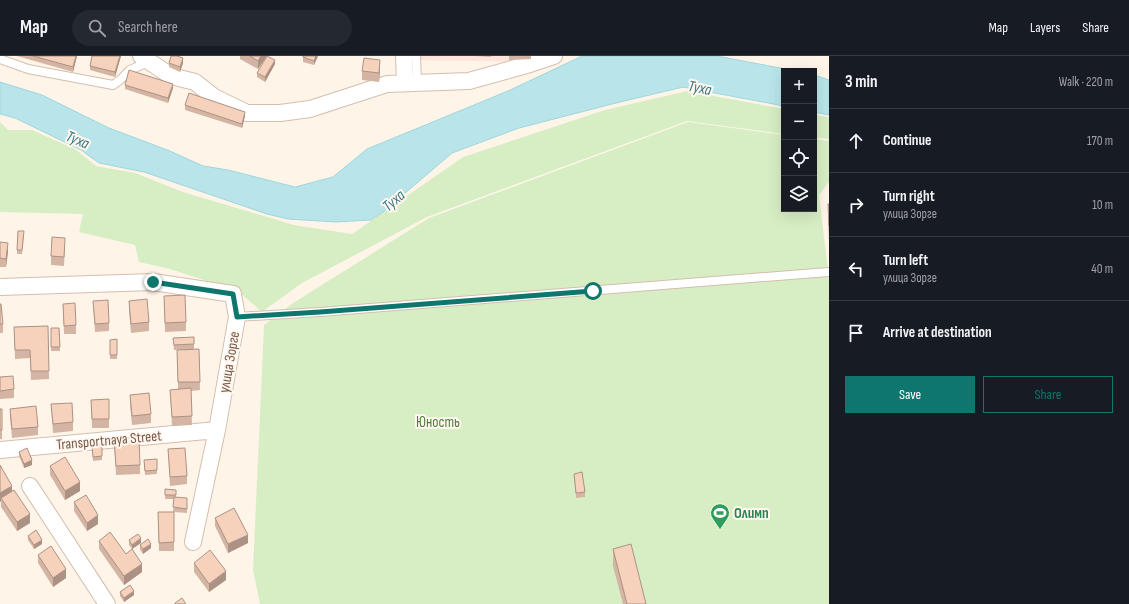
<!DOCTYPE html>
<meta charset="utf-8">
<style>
:root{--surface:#171b24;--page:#242831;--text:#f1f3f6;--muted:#9ea1a6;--line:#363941;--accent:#0f766e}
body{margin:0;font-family:"Sofia Sans Condensed",sans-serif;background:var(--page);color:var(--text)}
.controls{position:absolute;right:12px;top:12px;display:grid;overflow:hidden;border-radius:0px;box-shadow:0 4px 16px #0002}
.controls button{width:36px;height:36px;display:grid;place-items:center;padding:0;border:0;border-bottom:1px solid var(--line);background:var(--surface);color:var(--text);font:20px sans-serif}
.stop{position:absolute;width:12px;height:12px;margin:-9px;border:3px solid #0f766e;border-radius:50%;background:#fff}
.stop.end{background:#0f766e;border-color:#fff;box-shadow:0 1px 4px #0008}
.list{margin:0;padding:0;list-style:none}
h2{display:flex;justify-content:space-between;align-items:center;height:52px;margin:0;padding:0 16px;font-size:17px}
h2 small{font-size:13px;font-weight:400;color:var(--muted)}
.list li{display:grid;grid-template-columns:26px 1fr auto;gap:12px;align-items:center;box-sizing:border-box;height:64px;padding:0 16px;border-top:1px solid var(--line)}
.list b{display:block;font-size:15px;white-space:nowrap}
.list p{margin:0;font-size:13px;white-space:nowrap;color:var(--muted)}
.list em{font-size:13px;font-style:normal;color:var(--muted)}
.actions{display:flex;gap:8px;padding:12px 16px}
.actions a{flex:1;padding:9px 0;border:1px solid var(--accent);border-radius:0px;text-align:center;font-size:14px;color:var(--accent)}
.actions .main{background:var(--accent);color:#fff}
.icon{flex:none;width:22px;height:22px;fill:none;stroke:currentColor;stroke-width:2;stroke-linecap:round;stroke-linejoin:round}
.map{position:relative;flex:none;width:829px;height:548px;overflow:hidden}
header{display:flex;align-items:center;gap:24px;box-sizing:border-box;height:56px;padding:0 20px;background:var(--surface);border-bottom:1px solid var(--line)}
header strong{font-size:19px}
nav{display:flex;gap:22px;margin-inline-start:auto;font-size:14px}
.search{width:280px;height:36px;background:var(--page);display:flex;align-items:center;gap:10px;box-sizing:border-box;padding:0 14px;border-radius:22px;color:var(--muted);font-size:15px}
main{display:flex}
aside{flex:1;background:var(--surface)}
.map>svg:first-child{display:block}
</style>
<header>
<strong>Map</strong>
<div class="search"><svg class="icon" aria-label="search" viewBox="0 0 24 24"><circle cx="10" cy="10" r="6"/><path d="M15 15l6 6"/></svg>Search here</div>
<nav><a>Map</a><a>Layers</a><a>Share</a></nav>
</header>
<main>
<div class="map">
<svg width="829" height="548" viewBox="0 0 829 548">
<rect width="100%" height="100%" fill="#fef5e8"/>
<path fill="#ffe4db" d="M409 0H543L526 6 410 4Z"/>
<path fill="#d7eec4" d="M687 35 784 53V78L687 65 427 161 302 227 262 256 238 235 170 213 139 206 135 189 79 176 83 158 0 156V66L8 74H32L75 93 96 110 135 117 183 136 294 169 352 178 463 101 605 54Z
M814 59 829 61V83L814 81Z
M688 66 784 79V153H814V83L829 85V126L819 139 829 223V548H260L253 514 264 269 293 247 429 162Z"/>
<path fill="#b9e5ea" stroke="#9fd6dd" d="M582 0H717L796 15H784V50L683 31 616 47 519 72 452 97 383 156 371 164 336 166 288 163 267 158 144 116 99 107 81 94 15 62 0 58V26L42 39 109 72 170 95 203 110 228 114 295 131 333 121 367 93 508 35Z
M814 19 829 24V59L814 56Z"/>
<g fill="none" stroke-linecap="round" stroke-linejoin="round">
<g stroke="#d4beae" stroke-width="10">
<path id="service" d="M416 0 417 26
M0 3 28 13 113 29 120 24 130 14 148 6
M237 261 320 256 829 216"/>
</g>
<g stroke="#d4beae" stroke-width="18">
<path id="minor" d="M141 0 171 20 195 26 214 41 247 57H280L310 53 387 28 469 25 530 8 554 0
M404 0 405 27
M0 231 153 226 233 238 237 261 217 374 193 486
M0 394 217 374
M30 430 107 548"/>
</g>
<use href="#service" stroke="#fff" stroke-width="8"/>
<use href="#minor" stroke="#fff" stroke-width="16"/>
</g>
<path fill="#d4b4a2" d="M17 0H77L73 16Z
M121 0 115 21 90 14V10Z
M240 0H266V1L258 13 240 3Z
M318 0 314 9 303 6V1Z
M475 0H491V1Z
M509 0H531V3L509 4Z
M169 7H183L180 16 169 11Z
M275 8 265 26 257 21V17Z
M380 13 379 26 362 24V15Z
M125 29 173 32 168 47 125 33Z
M185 49 245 60 242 72 185 54Z
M828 148H829V187L828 164Z
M24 179 22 198H17V194Z
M0 186 8 196 6 211H0Z
M65 190 64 210 51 209V200Z
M164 240 186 266V275L165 276Z
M93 245 109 267V275L95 276Z
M129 245 149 266V275L131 277 129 254Z
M0 248 3 268V277H0Z
M63 248 76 269V278H64Z
M48 270 49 323 31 324 30 302 15 303 14 271Z
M51 272H59L60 295H51Z
M194 281V293L174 294 173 282Z
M117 283V303H110V284Z
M199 293 200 334 191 335 192 369 172 370 170 334 178 333 177 294Z
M0 321 14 333V342L0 343Z
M130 339 151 358V367L132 369 130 348Z
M109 343V372H92L91 344Z
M51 348 73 366V375L53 377Z
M0 353H2V383H0Z
M10 353 38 371V379L12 382 10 361Z
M114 383 140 409V418L116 419Z
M92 389 102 400V404L93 405Z
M168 393 187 420V428L170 430Z
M19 396 32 409 24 412 19 400Z
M144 404 157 414V418L145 419Z
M0 409 12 435 30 467 17 475 1 451Z
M50 410 80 435 65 444 50 419Z
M574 418 585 436V441L576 442Z
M165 433 176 434V441L187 446V457L174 456V495H159L158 456H173L174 443H165Z
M74 446 98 468 87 475 74 455Z
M215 462 248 487 228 497 215 470Z
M28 480 42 488 34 493 28 484Z
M129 484 141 487 132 493 142 516 124 529 99 493V485L126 498 132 493 129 489Z
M140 489 151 492 143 498 140 494Z
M613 493 646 548H623L613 510Z
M38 499 66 522 53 531 38 507Z
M194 507 226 524 209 536 194 516Z
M120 536 134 539 124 546 120 540Z"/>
<path fill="#ac9284" d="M76 0H77L73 16V11Z
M120 0H121L115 21V16Z
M261 0H266V1L258 13V5Z
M316 0H318L314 9V5Z
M183 2V7L180 16V11Z
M275 4V8L265 26V21Z
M380 4V13L379 26V17Z
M173 28V32L168 47V42Z
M245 56V60L242 72V68Z
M8 187V196L6 211V203Z
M32 404V409L24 412V408Z
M80 426V435L65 444V435Z
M12 430V438L1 442V445L0 446V437Z
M30 458V467L17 475V466Z
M98 459V468L87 475V467Z
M248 479V487L228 497V488Z
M141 482V487L132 493V489Z
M42 484V488L34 493V489Z
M151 488V492L143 498V493Z
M142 508V516L124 529V520Z
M66 513V522L53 531V522Z
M226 515V524L209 536V528Z
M134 535V539L124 546V542Z"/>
<path fill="#f6d1bc" stroke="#ac9284" d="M33 0H76L73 11Z
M92 0H120L115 16 90 10Z
M171 0H177L183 2 180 11 169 7Z
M250 0H261L258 5Z
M267 0 275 4 265 21 257 17Z
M303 0H316L314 5 303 1Z
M364 2 380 4 379 17 362 15Z
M129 14 173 28 168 42 125 29Z
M189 37 245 56 242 68 185 49Z
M828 148H829V170Z
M18 175H24L22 194H17Z
M52 181 65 182 64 201 51 200Z
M0 186 8 187 6 203 0 202Z
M185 239 186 266 165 267 164 240Z
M147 243 149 266 131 268 129 245Z
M108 244 109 267 95 268 93 245Z
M75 247 76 269 64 270 63 248Z
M0 248H1L3 268H0Z
M48 270 49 315H31L30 294H15L14 271Z
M51 272H59L60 291H51Z
M194 281V288L174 289 173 282Z
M117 283V299H110V284Z
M199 293 200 326H178L177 294Z
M13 320 14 333 0 335V321Z
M191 332 192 360 172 361 170 334Z
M149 337 151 358 132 360 130 339Z
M109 343V363H92L91 344Z
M72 347 73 366 53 368 51 348Z
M36 350 38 371 12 373 10 353Z
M0 353H2V374H0Z
M139 381 140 409 116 410 114 383Z
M102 388V400L93 401 92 389Z
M27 392 32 404 24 408 19 396Z
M185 392 187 420 170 421 168 393Z
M65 401 80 426 65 435 50 410Z
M157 403V414L145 415 144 404Z
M0 409 12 430 0 437Z
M582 416 585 436 576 437 574 418Z
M165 433 176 434V439H165Z
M14 434 30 458 17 466 1 442Z
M86 439 98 459 87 467 74 446Z
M174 441 187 442V453L173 451Z
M234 452 248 479 228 488 215 462Z
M158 456H174V486L159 487Z
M36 474 42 484 34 489 28 480Z
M110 476 126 498 132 493 142 508 124 520 99 485Z
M138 478 141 482 132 489 129 484Z
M148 483 151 488 143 493 140 489Z
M631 488 646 548H627L613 493Z
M51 490 66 513 53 522 38 499Z
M210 494 226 515 209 528 194 507Z
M130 529 134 535 124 542 120 536Z
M182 542 186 548H175V547Z"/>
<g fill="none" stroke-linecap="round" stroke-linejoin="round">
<path stroke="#0f766e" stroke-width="5" d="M153 226 233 238 237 261 320 256 593 235"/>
</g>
<defs>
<g id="stadium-pin" transform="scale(1)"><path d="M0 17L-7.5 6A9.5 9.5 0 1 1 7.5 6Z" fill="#2e9e5b" stroke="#fff8f0"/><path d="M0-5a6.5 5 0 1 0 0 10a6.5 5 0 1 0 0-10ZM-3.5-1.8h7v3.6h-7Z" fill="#fff"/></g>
</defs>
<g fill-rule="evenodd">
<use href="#stadium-pin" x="720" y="457"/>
</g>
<g text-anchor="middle" stroke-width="4" stroke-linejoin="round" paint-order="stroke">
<g font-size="15" fill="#7b5948" stroke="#fff8f0">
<text transform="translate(229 306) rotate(-80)" y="5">улица Зорге</text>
<text transform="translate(109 384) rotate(-5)" y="5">Transportnaya Street</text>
</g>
<g font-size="15" fill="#527c3c" stroke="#fff8f0">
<text x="438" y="371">Юность</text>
</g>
<g font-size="15" font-weight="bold" fill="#27864d" stroke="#fff8f0" text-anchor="start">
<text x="734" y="462">Олимп</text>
</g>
<g font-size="16" font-style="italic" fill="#3a7882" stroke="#fff8f0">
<text transform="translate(700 31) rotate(11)" y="6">Туха</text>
<text transform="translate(78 83) rotate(23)" y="6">Туха</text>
<text transform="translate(393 144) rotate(-41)" y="6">Туха</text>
</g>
</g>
</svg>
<div class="controls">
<button>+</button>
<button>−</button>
<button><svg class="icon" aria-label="locate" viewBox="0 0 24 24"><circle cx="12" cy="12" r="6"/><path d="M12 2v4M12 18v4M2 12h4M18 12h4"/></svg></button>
<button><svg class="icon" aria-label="layers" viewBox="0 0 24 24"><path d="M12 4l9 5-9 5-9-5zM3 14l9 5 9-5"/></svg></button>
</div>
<div class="stop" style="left:593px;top:235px"></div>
<div class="stop end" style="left:153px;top:226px"></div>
</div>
<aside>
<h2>3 min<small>Walk · 220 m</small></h2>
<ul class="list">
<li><svg class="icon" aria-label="ahead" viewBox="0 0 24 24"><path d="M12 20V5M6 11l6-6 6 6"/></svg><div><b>Continue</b></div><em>170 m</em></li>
<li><svg class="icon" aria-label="right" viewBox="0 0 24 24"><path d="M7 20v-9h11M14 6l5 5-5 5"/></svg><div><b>Turn right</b><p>улица Зорге</p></div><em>10 m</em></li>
<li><svg class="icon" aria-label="left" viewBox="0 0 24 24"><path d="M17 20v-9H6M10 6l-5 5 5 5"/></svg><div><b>Turn left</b><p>улица Зорге</p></div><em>40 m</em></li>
<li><svg class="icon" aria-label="arrive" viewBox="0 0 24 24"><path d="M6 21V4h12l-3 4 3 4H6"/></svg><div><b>Arrive at destination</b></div></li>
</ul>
<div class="actions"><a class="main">Save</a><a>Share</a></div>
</aside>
</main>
